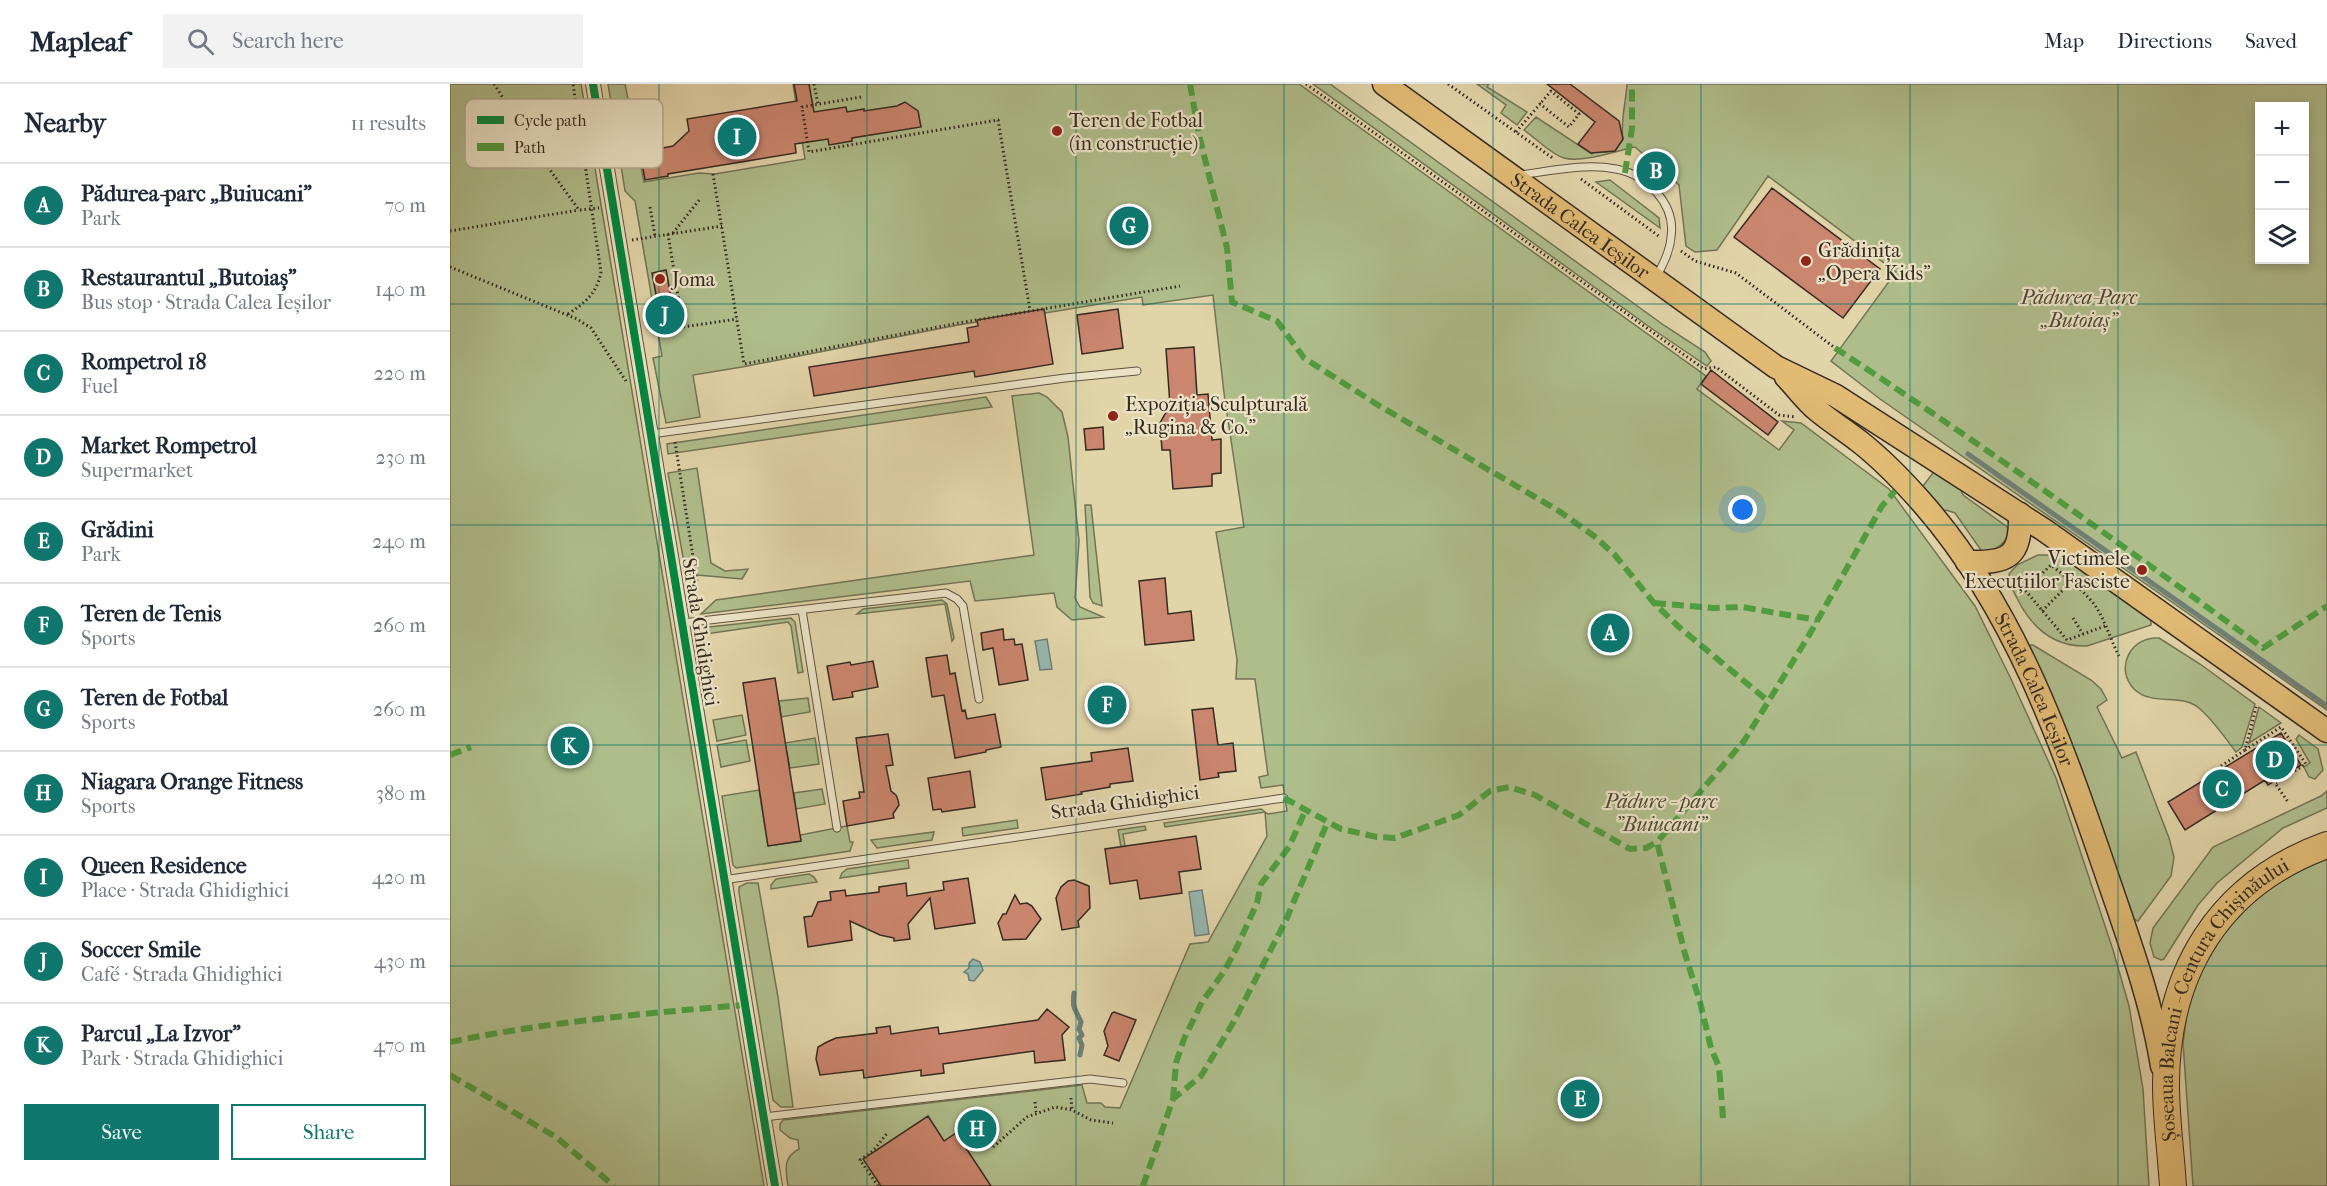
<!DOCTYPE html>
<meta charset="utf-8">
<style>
:root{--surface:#fff;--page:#f2f2f3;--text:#1f2937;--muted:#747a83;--line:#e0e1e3;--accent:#0f766e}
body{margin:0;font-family:"IM FELL French Canon",serif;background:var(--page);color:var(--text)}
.controls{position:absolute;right:18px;top:18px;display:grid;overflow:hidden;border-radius:0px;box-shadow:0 3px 9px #0003}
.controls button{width:54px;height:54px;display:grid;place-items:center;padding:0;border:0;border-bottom:2px solid var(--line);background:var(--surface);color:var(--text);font:30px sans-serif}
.you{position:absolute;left:1293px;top:426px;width:21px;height:21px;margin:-15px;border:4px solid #fff;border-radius:50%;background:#1a73e8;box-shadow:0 0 0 9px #1a73e833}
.badge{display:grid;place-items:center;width:39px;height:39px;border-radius:50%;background:var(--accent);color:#fff;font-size:20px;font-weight:700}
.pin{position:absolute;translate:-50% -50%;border:3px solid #fff;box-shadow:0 2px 6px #0006}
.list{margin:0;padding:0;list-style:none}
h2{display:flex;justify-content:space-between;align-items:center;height:78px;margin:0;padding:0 24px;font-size:26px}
h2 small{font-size:20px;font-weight:400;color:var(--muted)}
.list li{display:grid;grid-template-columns:39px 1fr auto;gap:18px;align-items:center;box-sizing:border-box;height:84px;padding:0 24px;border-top:2px solid var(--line)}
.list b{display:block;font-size:22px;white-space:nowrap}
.list p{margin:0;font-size:20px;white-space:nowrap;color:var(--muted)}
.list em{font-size:20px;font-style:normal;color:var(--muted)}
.actions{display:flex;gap:12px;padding:18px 24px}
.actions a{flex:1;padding:14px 0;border:2px solid var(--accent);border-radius:0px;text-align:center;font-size:21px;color:var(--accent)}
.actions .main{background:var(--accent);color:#fff}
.icon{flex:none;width:33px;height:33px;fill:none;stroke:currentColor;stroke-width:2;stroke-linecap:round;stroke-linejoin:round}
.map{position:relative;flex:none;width:1877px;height:1102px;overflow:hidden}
header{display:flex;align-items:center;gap:36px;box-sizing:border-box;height:84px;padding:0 30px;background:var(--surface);border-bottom:2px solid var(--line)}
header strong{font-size:28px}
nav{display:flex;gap:33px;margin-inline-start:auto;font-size:21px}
.search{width:420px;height:54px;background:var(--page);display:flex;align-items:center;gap:15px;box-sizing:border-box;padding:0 21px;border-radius:0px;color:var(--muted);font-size:22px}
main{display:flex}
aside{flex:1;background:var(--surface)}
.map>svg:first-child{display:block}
</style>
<header>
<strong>Mapleaf</strong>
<div class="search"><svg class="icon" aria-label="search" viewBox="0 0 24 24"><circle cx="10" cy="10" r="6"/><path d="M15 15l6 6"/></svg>Search here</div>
<nav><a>Map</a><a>Directions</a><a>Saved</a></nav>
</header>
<main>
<aside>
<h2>Nearby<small>11 results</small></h2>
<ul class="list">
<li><span class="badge">A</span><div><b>Pădurea-parc „Buiucani”</b><p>Park</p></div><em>70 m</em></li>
<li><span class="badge">B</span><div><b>Restaurantul „Butoiaș”</b><p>Bus stop · Strada Calea Ieșilor</p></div><em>140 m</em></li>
<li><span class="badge">C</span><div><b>Rompetrol 18</b><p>Fuel</p></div><em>220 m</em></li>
<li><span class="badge">D</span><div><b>Market Rompetrol</b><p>Supermarket</p></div><em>230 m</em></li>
<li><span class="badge">E</span><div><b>Grădini</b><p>Park</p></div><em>240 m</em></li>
<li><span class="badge">F</span><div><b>Teren de Tenis</b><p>Sports</p></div><em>260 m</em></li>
<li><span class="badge">G</span><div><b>Teren de Fotbal</b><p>Sports</p></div><em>260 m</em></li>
<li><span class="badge">H</span><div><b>Niagara Orange Fitness</b><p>Sports</p></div><em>380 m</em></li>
<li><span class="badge">I</span><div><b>Queen Residence</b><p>Place · Strada Ghidighici</p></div><em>420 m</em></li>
<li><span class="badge">J</span><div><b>Soccer Smile</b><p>Café · Strada Ghidighici</p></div><em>430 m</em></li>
<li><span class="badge">K</span><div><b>Parcul „La Izvor”</b><p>Park · Strada Ghidighici</p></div><em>470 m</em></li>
</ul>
<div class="actions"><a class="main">Save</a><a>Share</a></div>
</aside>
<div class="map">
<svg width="1877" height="1102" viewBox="0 0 1877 1102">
<rect width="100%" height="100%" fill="#e2d4a9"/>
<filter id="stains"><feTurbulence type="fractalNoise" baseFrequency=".00333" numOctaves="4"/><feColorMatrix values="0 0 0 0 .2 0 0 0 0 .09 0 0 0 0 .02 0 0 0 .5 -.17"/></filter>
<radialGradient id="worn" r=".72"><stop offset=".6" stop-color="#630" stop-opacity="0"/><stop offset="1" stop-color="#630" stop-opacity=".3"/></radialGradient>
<path fill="#afbd8b" stroke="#727454" stroke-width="1.5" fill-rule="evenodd" d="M0 0H131L314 1102H0Z
M158 0H175L184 45 170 47 165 42Z
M343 0H849L1256 292 1247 305 1329 366 1344 346 1332 337 1351 339 1439 405 1525 522 1561 595 1606 694 1663 866 1679 922 1693 1005 1699 1102H338C336 1086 332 1074 349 1065L348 1056 340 1054 330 1046V1040L333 1036 632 1001 637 1019H651L655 1023 670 1024 740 860 758 858 817 752 815 728 715 743 714 739 811 725 818 730 837 727 833 701 811 704 809 693 818 691 805 595H786L787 575 766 448 794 443 774 309 763 211 693 221 692 213 528 240 527 238 508 241 292 283 243 291 250 333 216 339 203 274 212 272 185 117 175 107 170 75 171 71 188 68 194 98 249 89 265 90 355 75Z
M863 0H880L1215 242 1255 268 1261 277 1257 282 1201 244Z
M1027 0H1039L1037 3 1077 28 1067 41 1051 29 1056 21Z
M1177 0H1877V626L1430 315 1381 277 1446 188 1318 92 1267 166 1245 168 1236 162 1229 101 1185 63C1166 67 1132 79 1114 74 1100 70 1086 54 1074 46L1086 33 1142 70 1147 64 1154 68 1165 67 1173 55C1170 39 1176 18 1177 0ZM1810 22H1854V176H1810Z
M1160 96 1209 134 1210 144 1146 98Z
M589 309 597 313 612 328 618 353 629 457 625 514 630 523 653 533 622 536 607 523 604 509 525 517 520 497 251 530 266 516 584 471 562 312Z
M536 313 542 323 218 370 217 360Z
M247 384 261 479 275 487 298 485 292 495 236 490 218 389Z
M1486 385 1507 396 1513 411 1560 445C1557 460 1547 465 1533 469L1505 429 1496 426 1492 428 1473 402Z
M635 421H641L652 522 643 519 640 513Z
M1588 471H1603L1616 475 1701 535V541L1637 562C1606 563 1585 547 1570 520 1565 510 1559 501 1559 490L1567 481Z
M492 516 497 520 504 554 502 557 495 520 407 530 413 525Z
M341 534 345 538 353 588 348 589 341 542 338 538 249 551 246 548 250 544Z
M1709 554 1750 580 1805 620 1792 663 1786 668C1775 654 1764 637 1750 625 1732 608 1702 623 1684 605 1664 584 1681 552 1709 554Z
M1579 561H1583L1641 596 1651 605 1657 616 1647 623 1672 674 1686 668 1719 754 1724 773 1721 792 1688 837 1683 835 1625 669Z
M671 609 673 628 643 633 640 613Z
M358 614 360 628 331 633 329 617Z
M1809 623 1831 639 1799 659Z
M292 631 296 651 267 657 263 636Z
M1849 651 1868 665 1873 686 1865 695 1859 693 1854 683 1860 679 1846 655Z
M365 654 369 680 340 684 335 659Z
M296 656 300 677 271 683 267 661Z
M372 705 375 720 346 725 344 709Z
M309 706 318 762 351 757 350 751 397 742 400 758H403L400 767 286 784 283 781 272 712Z
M1877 707V724L1833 744 1767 799 1748 821 1714 875 1711 876 1704 873 1700 859 1703 844 1763 763 1871 712Z
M567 736 568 744 513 752 512 744Z
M695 742 696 746 673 750 675 762 671 763 668 746Z
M484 748 482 756 427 764 421 756Z
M1877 773V1102H1743L1733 959 1738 921 1750 888 1781 836 1837 790Z
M458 776 459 784 390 794 392 789 397 785Z
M359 790 364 793 367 798 321 805V801L326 795Z
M297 799H308L328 913 343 1023H331L323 1016 289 809V803Z"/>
<path fill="#97b7b1" stroke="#707f76" stroke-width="1.5" d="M597 555 602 585 590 586 585 557Z
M752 806 759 850 745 852 739 808Z
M523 875 530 878 533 886 524 897 519 896 518 890 514 888 519 884V879Z"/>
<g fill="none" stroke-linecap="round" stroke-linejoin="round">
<path stroke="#707f76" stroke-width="5" d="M1518 370 1877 622
M624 909C622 925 625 924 631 938L629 945 632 951 629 954 632 961 630 971"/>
</g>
<path fill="#cb866f" stroke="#352a1e" stroke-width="1.5" d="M344 0H359L364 28 396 23 397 28 414 25V27L447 22 455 18 468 27 471 43 402 54V57L379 61 378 55 345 60 346 69 218 90V92L195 96 190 68 223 62 239 47 237 35 347 17Z
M1097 0H1120L1169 37 1173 55 1165 67 1141 69 1128 60 1145 38Z
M1322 104 1430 185 1393 234 1284 153Z
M216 186 226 240 212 243 202 189Z
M594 225 603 280 525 293 524 287 364 312 359 283 519 258 517 244 528 242 527 236Z
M668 225 673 264 632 270 627 231Z
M744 263 747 311 758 310 762 356 771 355V389L762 390V402L723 405 720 366H712L710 339 720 321 716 265Z
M1261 286 1328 338 1318 351 1251 300Z
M653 343 654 365 636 366 634 345Z
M715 494 718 530 741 527 744 556 695 561 689 497Z
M553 545 554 556 564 555 565 561 572 560 578 596 549 601 543 564 533 566 531 549Z
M497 571 500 590 505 589 512 627 515 626 517 635 545 630 551 663 536 666V668L505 674 494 611 482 613 476 574Z
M423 577 428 603 402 608 403 613 383 616 377 582 400 578 401 581Z
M325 594 351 757 318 762 293 599Z
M763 624 768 661 783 659 786 687 768 689 769 693 750 696 742 626Z
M1831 649 1851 681 1818 701 1815 696 1735 746 1718 718Z
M438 650 443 681 436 682 441 707 446 711 448 716 449 721 443 730 444 734 397 742 393 717 410 714 409 708H414L406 654Z
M678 664 683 697 660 700V703L631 708 632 710 596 716 591 684 642 677 641 669Z
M520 687 525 723 492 728 491 725 483 726 478 694Z
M746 752 751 785 729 788 732 809 690 815 687 796 660 800 655 765Z
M518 794 525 839 485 845 480 814 458 840 460 855 444 857V854L430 851 400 837 402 856 358 863 354 833 362 832 368 818 381 816 380 808 395 806 396 812 429 808V803L456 799 457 812 494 806 493 798Z
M624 796 639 802 640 824 628 837 629 843 612 846 606 814 611 803 618 797Z
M565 811 570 820 577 819 582 822 591 835 576 855 553 856 548 839 553 830H556Z
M597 925 619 943 612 951 615 976 585 979 584 967 493 980 494 989 471 992V986L414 994 413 986 370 991 366 975 368 963 377 958 386 954 427 949 426 944 440 942 441 950 488 943 489 950 588 936Z
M664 928 686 936 669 977 654 971 658 962 654 947 662 929Z
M478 1032 494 1057 506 1049 541 1102H431L413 1075Z"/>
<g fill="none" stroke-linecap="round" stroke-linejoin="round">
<g stroke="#605441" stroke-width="9">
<path id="lane" d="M1070 91C1101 87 1135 79 1166 85 1198 91 1226 121 1221 153 1220 167 1213 180 1207 192
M201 350 615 294 687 287
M352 526 387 744
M233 539 496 509 507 515 513 522 529 615
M273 796 834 714
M314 1033 640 995 673 999"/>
</g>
<g stroke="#605441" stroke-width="16">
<path id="street" d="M143 0 325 1102"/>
</g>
<g stroke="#352a1e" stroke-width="25">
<g id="primary">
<path id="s1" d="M934 0 1326 283 1386 312 1594 446 1877 647"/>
<path id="s2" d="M1336 293C1346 303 1355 316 1367 326 1380 337 1396 347 1410 358 1434 377 1455 399 1475 422 1565 526 1611 657 1655 786 1677 851 1701 914 1712 982"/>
<path d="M1517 478C1558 479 1571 474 1570 430"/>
</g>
</g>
<g stroke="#352a1e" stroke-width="28">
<g id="highway">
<path id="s3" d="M1723 1102C1721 1069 1716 1035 1716 1001 1716 888 1769 800 1877 761"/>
</g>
</g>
<path stroke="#352a1e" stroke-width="3" stroke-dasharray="1.5 3" stroke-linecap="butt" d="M44 0 100 86 129 126 149 124
M364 0 368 20
M856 0 1254 285 1266 283 1329 331 1346 333
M998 0 1104 75
M411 13 352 23 359 68 548 36 580 226
M1066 48 1090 20 1119 43 1129 30 1101 7 1090 20
M263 90 294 280 509 239 730 202
M1131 95 1210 153
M200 123 205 152
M0 147 129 126
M223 149 250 115
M218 150 233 243 287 235
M182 156 272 142
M1231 167 1245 177 1286 189 1385 264
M0 183 127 235 141 244 176 297
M118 230C135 219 147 209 151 188L123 0
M225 358 247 498
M1592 527 1621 498
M1623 534 1633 550
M1655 542 1617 556 1575 506 1601 481C1616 493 1632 505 1644 520 1655 535 1660 555 1669 572
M1795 666 1831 643 1856 680 1825 699 1838 718
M1771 682 1795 666 1807 620
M621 1014 622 1026
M585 1018 586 1028
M543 1063 577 1033 605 1023 622 1026 641 1036 663 1039
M428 1102 410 1076 424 1066 438 1048"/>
<use href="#lane" stroke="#ece3c7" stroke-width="7"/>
<use href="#street" stroke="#ece3c7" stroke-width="14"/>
<use href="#primary" stroke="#e1ba74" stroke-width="22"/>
<use href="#highway" stroke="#e1ba74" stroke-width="26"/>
<path stroke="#519c3f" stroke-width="6" stroke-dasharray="12 6" stroke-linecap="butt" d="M740 0 749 51 777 164 782 218 827 237 854 274 928 321 1109 427 1144 452 1164 470 1204 519 1229 543 1318 617
M1175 89 1182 44V0
M1385 264C1531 360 1673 461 1813 564L1877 522
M1204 519 1263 524 1292 523 1367 536
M0 671 21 663
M834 714 891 745 927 753 945 754 1009 731 1040 707 1059 703 1085 711 1180 765 1196 764 1207 758
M0 958C97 938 196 929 295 921
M0 991 106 1053 164 1102
M723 1015 726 979 734 955 752 918 775 886 787 863 807 819 811 800 839 763 856 725
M1273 1034 1269 983 1261 964 1250 918 1235 870 1207 758 1294 657 1358 553 1432 422 1445 407
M693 1102 723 1015 751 992 783 939 836 836 878 737"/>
<g stroke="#ece3c7" stroke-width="11">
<path id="cycleway" d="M143 0 325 1102"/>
</g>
<use href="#cycleway" stroke="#00873e" stroke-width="8"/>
</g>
<path fill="none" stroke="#0f766e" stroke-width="1.5" stroke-opacity="0.55" d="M209 0V1102M417 0V1102M626 0V1102M834 0V1102M1043 0V1102M1251 0V1102M1460 0V1102M1668 0V1102M0 220H1877M0 441H1877M0 661H1877M0 882H1877"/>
<g fill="#8f2418" stroke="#ece3c7" stroke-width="2">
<circle cx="607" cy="47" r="6"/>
<circle cx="1356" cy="177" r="6"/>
<circle cx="210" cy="195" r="6"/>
<circle cx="663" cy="332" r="6"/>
<circle cx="1692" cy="486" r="6"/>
</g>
<g text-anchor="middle" stroke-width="4.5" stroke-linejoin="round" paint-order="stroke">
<g font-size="20" fill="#352a1e" stroke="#ece3c7" text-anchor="start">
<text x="619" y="43">Teren de Fotbal<tspan x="619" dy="23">(în construcție)</tspan></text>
<text x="1368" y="173">Grădinița<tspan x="1368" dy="23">„Opera Kids”</tspan></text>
<text x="222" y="202">Joma</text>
<text x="675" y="327">Expoziția Sculpturală<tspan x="675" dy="23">„Rugina &amp; Co.”</tspan></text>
<text x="1680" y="481" text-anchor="end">Victimele<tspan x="1680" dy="23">Execuțiilor Fasciste</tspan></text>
</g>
<g font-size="20" fill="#352a1e" stroke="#ece3c7">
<text dy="7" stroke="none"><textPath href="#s1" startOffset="242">Strada Calea Ieșilor</textPath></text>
<text transform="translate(251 548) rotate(81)" y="7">Strada Ghidighici</text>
<text dy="7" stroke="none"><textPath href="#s2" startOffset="405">Strada Calea Ieșilor</textPath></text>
<text transform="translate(675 718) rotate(-8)" y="7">Strada Ghidighici</text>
<text dy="7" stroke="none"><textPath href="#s3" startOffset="206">Șoseaua Balcani - Centura Chișinăului</textPath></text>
</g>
<g font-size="20" font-style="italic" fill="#4d4734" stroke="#ece3c7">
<text x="1629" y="220">Pădurea-Parc<tspan x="1629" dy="23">„Butoiaș”</tspan></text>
<text x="1211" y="724">Pădure - parc<tspan x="1211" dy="23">"Buiucani"</tspan></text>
</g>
</g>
<rect x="15" y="15" width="198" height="69" rx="9" fill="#ece3c7" stroke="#b5ac94" stroke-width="1.5"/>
<rect x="27" y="32" width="27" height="8" fill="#00873e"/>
<rect x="27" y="59" width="27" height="8" fill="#519c3f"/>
<g font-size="16" fill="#352a1e">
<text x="64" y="42">Cycle path</text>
<text x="64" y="69">Path</text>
</g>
<rect width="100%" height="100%" filter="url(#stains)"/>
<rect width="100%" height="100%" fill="url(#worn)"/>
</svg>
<div class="controls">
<button>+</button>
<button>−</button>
<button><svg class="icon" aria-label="layers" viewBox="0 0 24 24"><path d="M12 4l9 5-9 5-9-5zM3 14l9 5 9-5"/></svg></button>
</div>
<div class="you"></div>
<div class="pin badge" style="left:1160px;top:549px">A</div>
<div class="pin badge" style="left:1206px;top:87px">B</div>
<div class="pin badge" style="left:1772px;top:705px">C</div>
<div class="pin badge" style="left:1825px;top:676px">D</div>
<div class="pin badge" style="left:1130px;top:1015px">E</div>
<div class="pin badge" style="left:657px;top:621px">F</div>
<div class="pin badge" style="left:679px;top:142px">G</div>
<div class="pin badge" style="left:527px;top:1045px">H</div>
<div class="pin badge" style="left:287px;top:53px">I</div>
<div class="pin badge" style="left:215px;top:231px">J</div>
<div class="pin badge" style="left:120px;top:662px">K</div>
</div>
</main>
